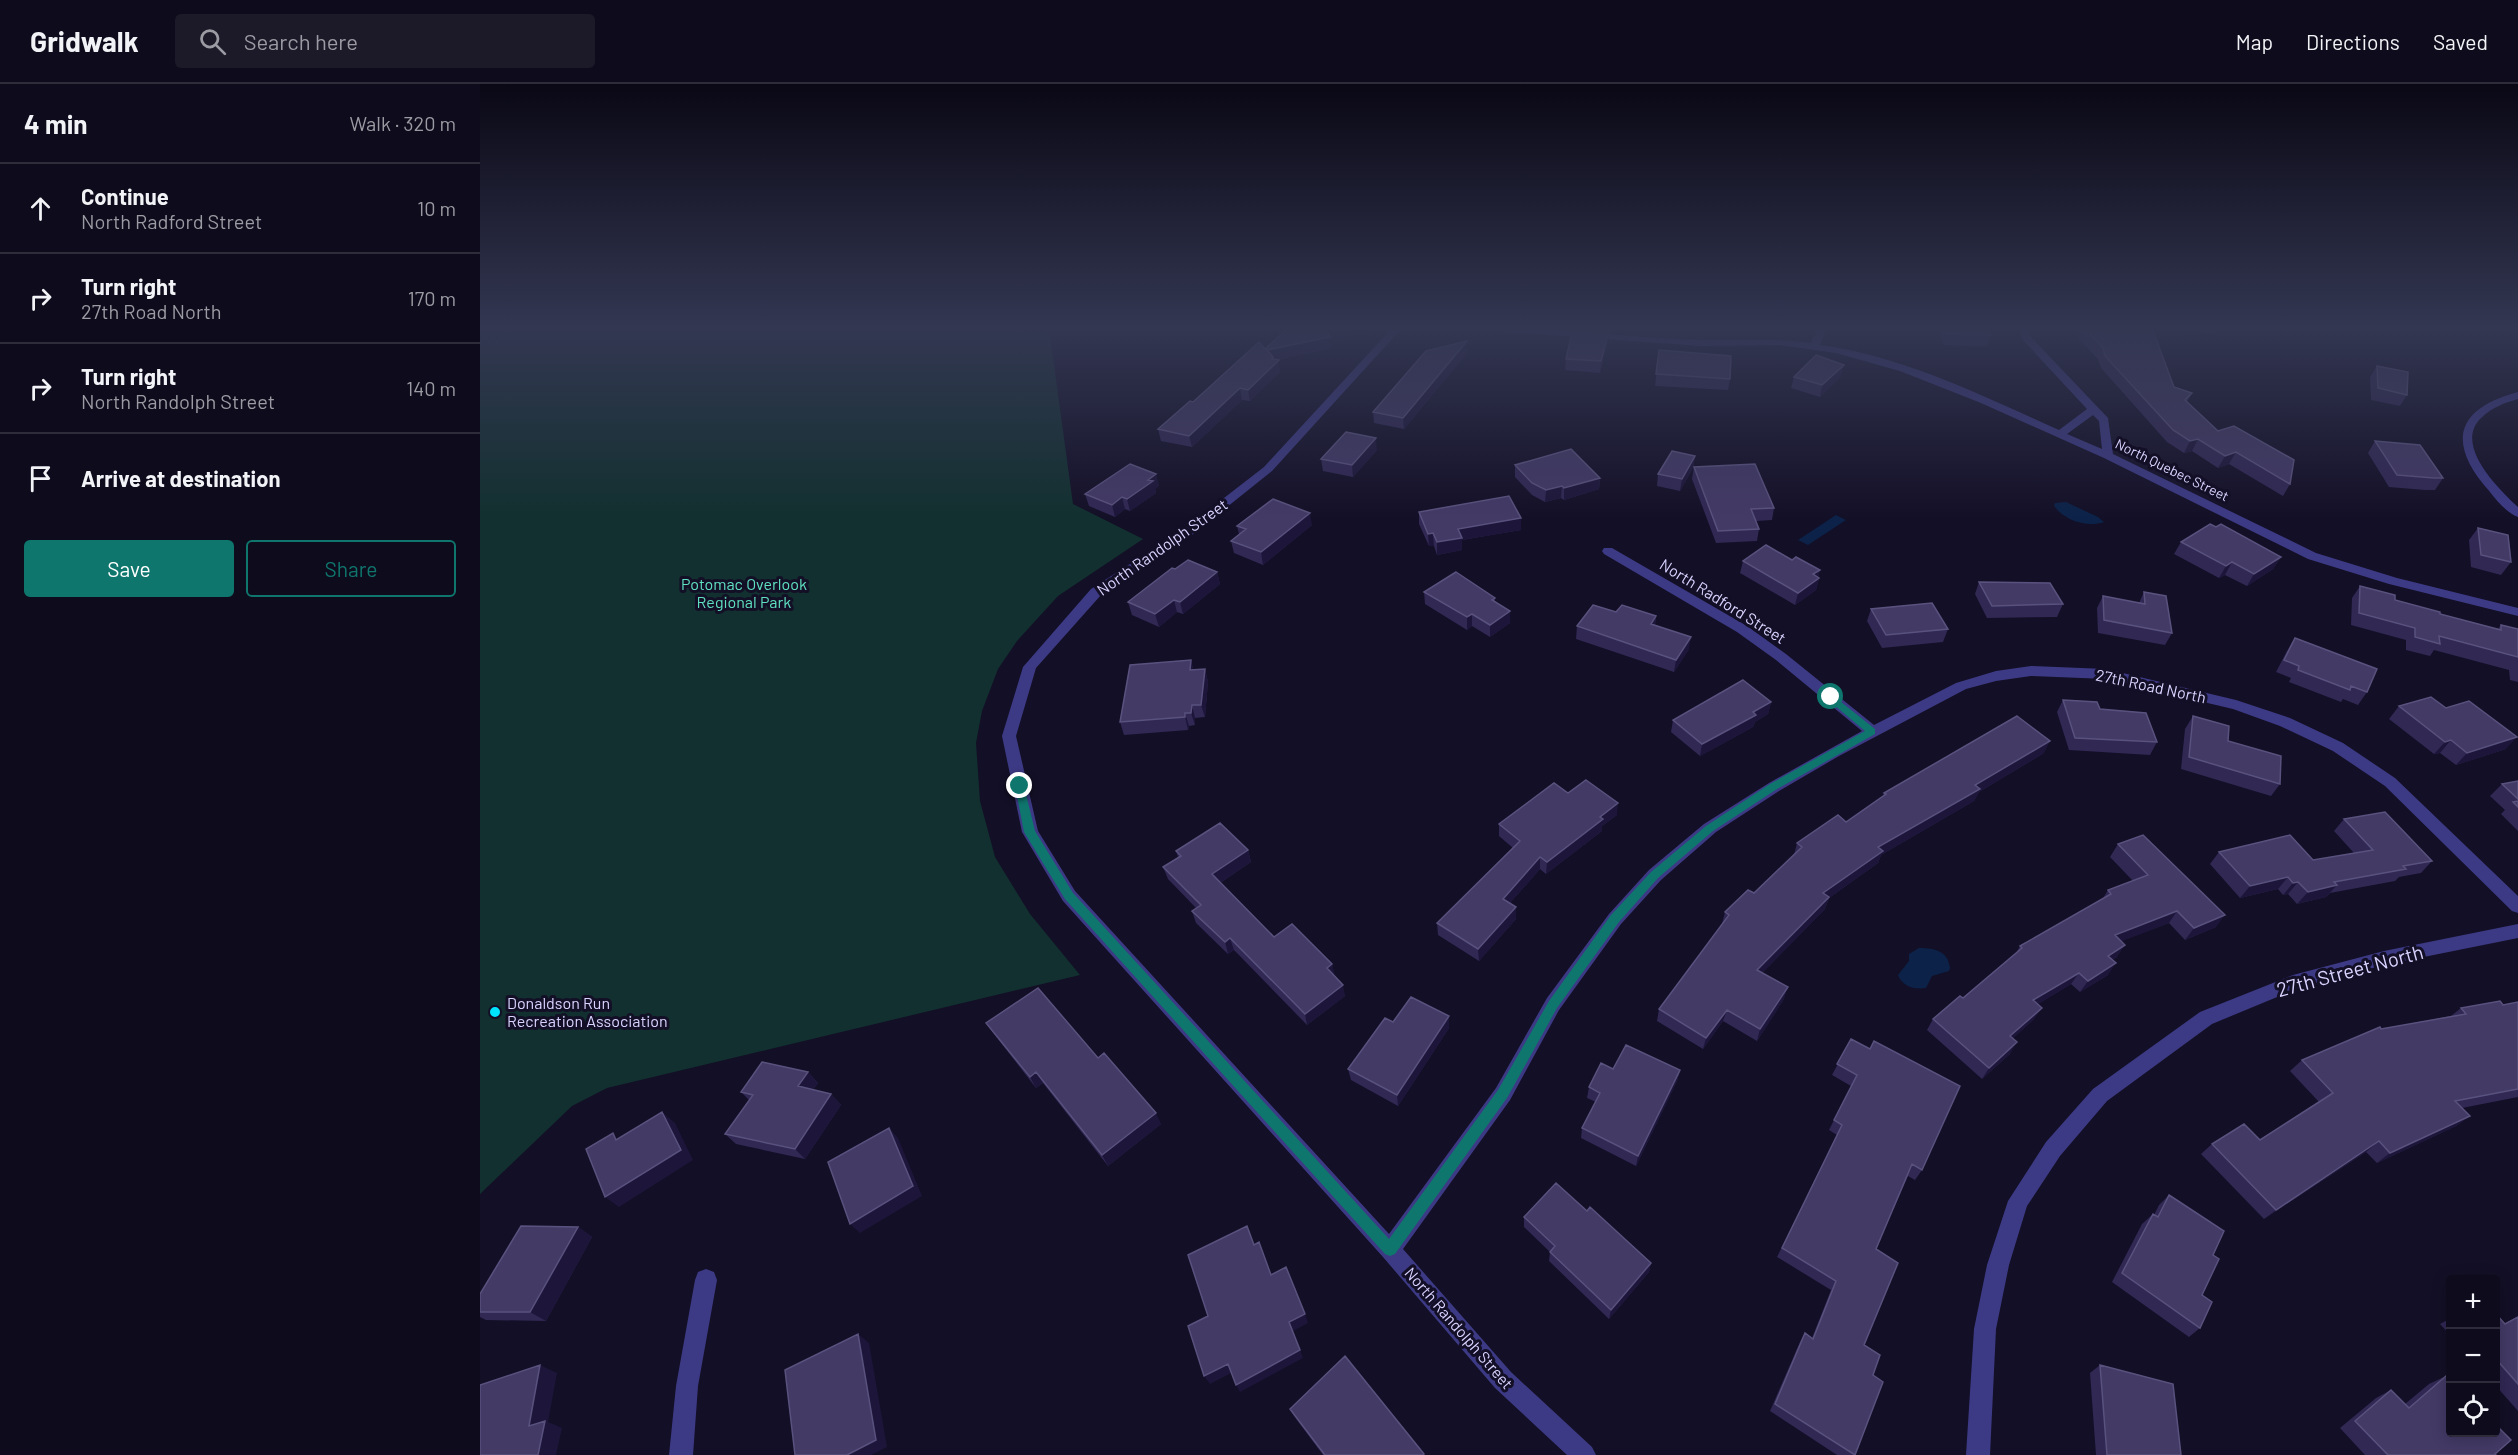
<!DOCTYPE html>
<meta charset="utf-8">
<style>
:root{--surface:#0e0b1c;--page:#1c1929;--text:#f1f3f6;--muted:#9b9ba3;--line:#2e2b3b;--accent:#0f766e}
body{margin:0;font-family:Barlow,sans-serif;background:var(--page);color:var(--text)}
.controls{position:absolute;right:18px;bottom:18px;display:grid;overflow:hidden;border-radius:6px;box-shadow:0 3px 15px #0003}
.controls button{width:54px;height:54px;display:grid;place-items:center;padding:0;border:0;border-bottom:2px solid var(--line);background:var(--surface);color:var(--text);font:30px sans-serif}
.stop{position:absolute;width:18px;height:18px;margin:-14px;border:4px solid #0f766e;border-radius:50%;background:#fff}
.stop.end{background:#0f766e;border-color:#fff;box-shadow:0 2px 6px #0008}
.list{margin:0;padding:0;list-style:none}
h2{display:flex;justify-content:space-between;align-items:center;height:78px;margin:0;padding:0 24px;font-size:26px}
h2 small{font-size:20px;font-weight:400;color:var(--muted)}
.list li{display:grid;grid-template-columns:39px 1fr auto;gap:18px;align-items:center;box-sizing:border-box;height:90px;padding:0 24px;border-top:2px solid var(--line)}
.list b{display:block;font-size:22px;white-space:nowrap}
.list p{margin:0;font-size:20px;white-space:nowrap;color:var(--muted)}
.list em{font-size:20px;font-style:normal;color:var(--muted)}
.actions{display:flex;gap:12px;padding:18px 24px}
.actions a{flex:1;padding:14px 0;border:2px solid var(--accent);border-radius:6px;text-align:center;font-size:21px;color:var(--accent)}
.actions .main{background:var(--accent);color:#fff}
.icon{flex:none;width:33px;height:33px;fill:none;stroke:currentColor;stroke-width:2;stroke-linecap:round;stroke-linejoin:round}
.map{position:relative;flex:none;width:2038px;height:1371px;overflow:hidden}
header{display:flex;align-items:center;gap:36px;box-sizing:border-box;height:84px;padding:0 30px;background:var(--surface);border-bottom:2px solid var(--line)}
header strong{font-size:28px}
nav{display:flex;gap:33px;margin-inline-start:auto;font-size:21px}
.search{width:420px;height:54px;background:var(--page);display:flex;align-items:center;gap:15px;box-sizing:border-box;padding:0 21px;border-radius:6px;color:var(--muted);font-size:22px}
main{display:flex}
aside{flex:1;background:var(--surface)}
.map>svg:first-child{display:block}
</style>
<header>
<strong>Gridwalk</strong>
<div class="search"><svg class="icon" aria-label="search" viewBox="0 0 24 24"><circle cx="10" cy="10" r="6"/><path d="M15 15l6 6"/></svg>Search here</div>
<nav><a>Map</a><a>Directions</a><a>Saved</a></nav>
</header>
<main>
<aside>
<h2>4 min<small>Walk · 320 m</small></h2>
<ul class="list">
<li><svg class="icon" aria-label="ahead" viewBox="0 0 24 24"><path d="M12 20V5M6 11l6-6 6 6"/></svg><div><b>Continue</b><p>North Radford Street</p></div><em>10 m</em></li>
<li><svg class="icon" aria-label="right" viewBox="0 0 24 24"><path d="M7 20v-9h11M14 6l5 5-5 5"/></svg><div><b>Turn right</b><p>27th Road North</p></div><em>170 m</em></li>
<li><svg class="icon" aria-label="right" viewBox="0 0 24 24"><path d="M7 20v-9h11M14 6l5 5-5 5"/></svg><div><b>Turn right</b><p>North Randolph Street</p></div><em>140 m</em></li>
<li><svg class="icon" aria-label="arrive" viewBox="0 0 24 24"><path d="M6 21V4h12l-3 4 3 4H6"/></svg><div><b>Arrive at destination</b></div></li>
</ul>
<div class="actions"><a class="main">Save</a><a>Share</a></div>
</aside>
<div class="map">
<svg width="2038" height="1371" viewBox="0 0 2038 1371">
<rect width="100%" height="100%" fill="#130f26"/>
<path fill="#12302f" d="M0 244H569L593 420 663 455 578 512 537 557 518 585 502 627 496 659 500 717 515 773 550 830 600 891 127 1004 92 1022 0 1110Z"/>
<path fill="#0c2248" d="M1586 418 1618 433 1624 438C1606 444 1584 436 1574 422L1575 419Z
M1356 431 1366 436 1328 461 1318 456Z
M1439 864C1455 864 1468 867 1470 884L1469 887 1452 892 1446 904C1434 906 1422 902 1418 891L1429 877V870Z"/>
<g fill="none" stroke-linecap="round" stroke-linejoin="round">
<path fill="#3d3a85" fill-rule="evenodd" d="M912 244H922L792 387 712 451 621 511 556 584 536 652 558 747 595 807 909 1150 1016 1004 1067 914 1129 830 1169 786 1224 740 1289 699 1382 647 1296 576 1257 548 1124 470 1122 467 1124 464H1132L1267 542 1306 570 1394 641 1476 599 1516 587 1551 582 1626 585 1756 616 1810 634 1863 659 1915 694 2038 812V829L2032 827 1905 702 1853 667 1800 642 1753 625 1626 595 1551 592 1516 597 1486 605 1359 672 1299 707 1236 748 1181 796 1141 840 1079 926 1030 1016 923 1165 1031 1288 1112 1363 1116 1371H1087L1015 1304 903 1173 583 817 542 748 522 652 543 583 611 505 704 445 784 383Z
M1012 244C1082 244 1152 254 1222 256 1259 257 1294 254 1331 259L1337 244H1347L1340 261C1423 272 1503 312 1579 346L1607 325 1543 256 1538 244H1548L1551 253 1628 334 1633 370 1836 469 1917 494 2038 524V532L1909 500 1828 475 1624 374 1501 319 1420 287 1356 269 1300 261 1221 262 1017 247ZM1613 331 1619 337 1622 365 1587 350Z
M2038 308V315C2025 319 2012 323 2001 334 1973 361 2019 405 2038 423V433C2027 429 2017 417 2010 408 1967 360 1974 325 2038 308Z
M2038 840V854L1904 881 1821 903 1732 940 1627 1017 1580 1072 1547 1122 1529 1181 1516 1245 1510 1371H1486L1494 1245 1507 1181 1528 1117 1566 1058 1613 1005 1720 928 1813 891 1904 867Z
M226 1185 234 1188 237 1196 218 1302 213 1371H189L196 1302 215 1196 218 1188Z"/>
</g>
<path fill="#312854" d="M1093 244H1132L1131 248H1129L1128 257 1120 289 1085 286 1086 275Z
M1457 244H1508L1511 251 1507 262 1464 261Z
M1602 244 1657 248 1658 244H1672L1694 303 1712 309 1707 318 1738 347 1810 400 1803 412 1749 380 1738 384 1712 367 1704 369 1687 358 1621 284 1618 275 1598 254Z
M1705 244H1738L1735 250Z
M889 248 850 256 851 264 796 276 800 288 770 317 762 316 712 363 681 357 678 345 785 265Z
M1179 266 1250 295 1248 306 1175 302Z
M988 268 924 345 894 339 893 328Z
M1897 282 1927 311 1920 322 1891 316 1890 293Z
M1361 292 1340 313 1311 304 1314 293Z
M1895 357 1963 394 1955 406H1945L1909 403 1888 369Z
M897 366 873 393 843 387 841 375Z
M1215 372 1213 384 1200 407 1177 402 1178 390Z
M1035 381 1120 394 1119 405 1084 416 1081 414 1065 418 1052 411 1035 393Z
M1214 383 1294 424 1292 436 1276 437 1279 445 1277 457 1236 459 1212 395Z
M679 401 675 405 676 409 650 427 645 425 635 433 609 422 605 410Z
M939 428 1041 434V446L982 456V466L957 471 954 462H949L939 440Z
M832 441 783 481 754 469 751 457 759 450 757 442Z
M1998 444 2031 478 2021 491 1991 483 1989 456Z
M1701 458 1801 473 1793 485 1767 502 1745 491 1739 494 1694 470Z
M1312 476 1340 486 1338 493 1339 494 1336 506 1315 521 1260 489 1263 477Z
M695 485 737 488 740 500 703 530 697 528 679 543 652 531 648 518Z
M1499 498 1583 520 1577 533 1507 534 1495 510Z
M1880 502 1915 516 1960 530 2018 545 2021 541 2038 545V598L2030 596 2029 586 1954 566 1950 572 1926 566V556L1871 541 1872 514Z
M944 508 1015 514V518L1030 539 1010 553 992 542 987 546 945 520Z
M1664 508 1692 549 1685 561 1618 549 1617 524 1623 512 1659 519Z
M1391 525 1468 545 1463 558 1402 564 1387 537Z
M1136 528 1176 532 1175 541 1209 565 1194 588 1096 555 1097 542Z
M1815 554 1887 608 1878 621 1863 615 1861 618 1809 598 1811 594 1796 588 1807 567Z
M711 576 713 586 725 585 728 598 725 633 715 634V641L709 642 708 646 644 651 640 638Z
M1583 616 1620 625 1677 658 1670 671 1589 666 1577 628Z
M1291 618 1288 630 1275 638 1273 643 1220 672 1191 648 1193 636Z
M1919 622 1966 624 2026 665 1976 681 1960 669 1954 670 1909 635Z
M1713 632 1748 657 1800 700 1791 712 1701 685 1705 645Z
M1564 669 1499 708 1494 717 1401 771 1398 779 1349 814 1345 825 1282 889 1304 915 1277 957 1243 937 1223 965 1177 937 1179 925 1242 840 1245 828 1274 809 1314 771 1317 759 1366 738 1403 712 1404 709Z
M2038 697V747L2021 730 2025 726 2010 712 2022 700Z
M1088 709 1137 731 1122 742V747L1066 790 1060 785 1030 819 1036 835 999 877 958 851 957 839 1033 764 1019 752V740Z
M1864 735 1952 777 1941 789 1919 793 1915 797 1850 809 1846 813 1817 820 1808 810 1803 811 1798 805 1760 814 1730 780 1739 768 1833 776 1874 769 1854 747Z
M1638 760 1736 843 1705 856 1689 839 1641 857 1637 873 1632 876 1628 891 1600 908 1591 900 1558 920 1554 935 1532 955 1530 970 1502 995 1447 946 1453 935 1483 914 1536 869 1540 862 1622 816 1628 806 1653 797 1630 773Z
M768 766 771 778 740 799 794 853 852 880 854 892 865 912 827 941 754 866 748 870 716 839 712 827 716 824 688 795 683 783 698 773 696 767Z
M2038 918V1013L1982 1024 1990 1032 1976 1042 1897 1079 1886 1068 1784 1135 1721 1070 1732 1060 1780 1056 1839 1018 1810 987 1822 976 1901 945 1971 932 1981 924 2023 921Z
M969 932V944L918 1022 871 996 868 985 913 938Z
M506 939 681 1040 628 1082 563 999 556 1004 514 950Z
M1371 955 1442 1086 1435 1096 1428 1092 1396 1165 1384 1261 1393 1291 1375 1371H1357L1290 1327 1320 1258 1325 1249 1332 1254 1351 1206 1297 1173 1357 1051 1349 1046 1371 1002 1352 991Z
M1133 985 1200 986 1197 997 1156 1082 1101 1054 1102 1044 1116 1018 1107 1014 1109 1003Z
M328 988 338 999 333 1006 351 1010 361 1021 325 1075 256 1060 245 1050 269 1016 261 1008Z
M1689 1111 1733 1171 1722 1211 1720 1244 1709 1253 1632 1198 1662 1140 1673 1130 1674 1131 1679 1121Z
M1107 1127 1171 1179 1169 1188 1129 1235 1069 1177 1070 1168 1044 1143V1133Z
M98 1143 112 1153 66 1237 6 1236 0 1233V1210Z
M2016 1230 2024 1240 2038 1232V1327L2016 1302Z
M1971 1234V1252L1960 1240Z
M1620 1281 1701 1371H1616L1610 1289Z
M1966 1292 2016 1371H1885L1860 1344 1896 1314 1911 1306 1925 1320 1949 1300Z
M810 1325 944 1371H843L814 1332Z"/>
<path fill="#1d163a" d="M853 244H888L889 248 850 256 851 264 794 276H799L800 288 770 317 768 306 787 266 845 246Z
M1129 246 1128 257 1120 289 1121 277Z
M987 257 988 268 924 345 923 334Z
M1364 281 1361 292 1340 313 1342 301Z
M760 304 762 316 712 363 709 352Z
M896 354 897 366 873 393 872 381Z
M1718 355 1712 367 1704 369 1710 357Z
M1756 368 1749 380 1738 384 1745 372Z
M1215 372 1213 384 1200 407 1202 395Z
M676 390 679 401 675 405 676 409 650 427 647 415 668 396Z
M1120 394 1119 405 1084 416V404Z
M1082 402 1081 414 1065 418 1066 406Z
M642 413 645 425 635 433 632 421Z
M830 429 832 441 783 481 781 468Z
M1041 434V446L982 456V466L957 471V458L978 445Z
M953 449 954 462H949L948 450Z
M1801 473 1793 485 1767 502 1774 490Z
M1752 478 1745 491 1739 494 1746 482Z
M1340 486 1338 495 1339 494 1336 506 1315 521 1318 509 1333 490Z
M737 488 740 500 703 530 700 518Z
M694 516 697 528 679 543 675 530Z
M1030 527V539L1010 553V541Z
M992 530V542L987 546V533Z
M1176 532 1174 544 1171 540Z
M1211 553 1209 565 1194 588 1196 576Z
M711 576 714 588 710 586Z
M725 585 728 598 725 633 721 621Z
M1291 618 1288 630 1275 638 1273 643 1220 672 1222 660Z
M712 621 715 634V641L711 629Z
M705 629 709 642 708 646 705 633Z
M2037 653 2026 665 1976 681 1987 669Z
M1971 656 1960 669 1954 670 1965 658Z
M1570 657 1564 669 1499 708 1494 717 1401 771 1398 779 1349 814 1345 825 1274 897 1277 886 1343 809 1398 763 1495 701Z
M1138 719 1137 731 1122 742V747L1066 790 1067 778Z
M768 766 771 778 735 802 732 790Z
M1060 773V785L1023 827V815Z
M1808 793 1798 805 1760 814 1770 802Z
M1818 798 1808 810 1803 811 1813 799Z
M1857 801 1846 813 1817 820 1828 808Z
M1036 823V835L999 877 998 865Z
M1697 827 1689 839 1627 863 1635 851Z
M1745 831 1736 843 1705 856 1714 844Z
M750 854 754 866 748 870 745 858Z
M1645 861 1637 873 1620 883 1628 872Z
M1636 879 1628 891 1600 908 1608 897Z
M852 880 855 892 849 896 847 884Z
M1599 889 1591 900 1545 928 1553 916Z
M863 901 865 912 827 941 825 930Z
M1308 903 1304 915 1277 957 1280 945Z
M1562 924 1554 935 1522 964 1530 952Z
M1247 926 1243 937 1223 965 1226 954Z
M969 932V944L918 1022 917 1011Z
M1537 958 1530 970 1502 995 1509 984Z
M1200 986 1197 997 1156 1082 1158 1072Z
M328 988 338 999 328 1013 318 1002Z
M556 988 563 999 556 1004 550 993Z
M351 1010 361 1021 325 1075 315 1065Z
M182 1028 195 1039 213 1076 139 1123 125 1113Z
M676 1029 681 1040 628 1082 622 1071Z
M1990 1032 1976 1042 1897 1079 1910 1069Z
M409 1044 418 1054 442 1112 380 1149 370 1140Z
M1899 1057 1886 1068 1784 1135 1796 1126Z
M98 1143 112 1153 66 1237 50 1228Z
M1171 1179 1169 1188 1129 1235 1131 1226Z
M825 1230 828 1239 813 1247 823 1274 760 1308 756 1301 809 1238Z
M378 1250 389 1259 407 1363 391 1371H367Z
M748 1280 753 1288 730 1300 724 1292Z
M60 1281 77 1289 68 1338 82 1344 76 1371H58L49 1342Z"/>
<path fill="#433a66" stroke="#5a527e" stroke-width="1.5" d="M808 244H853L845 246 850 253 787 266 793 273 792 275 799 276 768 306 760 304 709 352 678 345 710 317 713 318 779 258 785 265Z
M1093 244 1129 246 1121 277 1086 275Z
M1465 244H1508L1511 251 1467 250Z
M1604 244H1614L1658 248 1659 244H1672L1694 303 1712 309 1705 316 1738 347 1754 342 1814 376 1810 400 1756 368 1745 372 1718 355 1710 357 1693 346 1625 272 1623 264Z
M987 257 923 334 893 328 946 267Z
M1179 266 1251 272 1250 295 1176 290Z
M1336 271 1364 281 1342 301 1314 293Z
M1897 282 1928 288 1927 311 1898 304Z
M866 348 896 354 872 381 841 375Z
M1895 357 1940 361 1963 394H1954L1917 391Z
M1091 365 1120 394 1084 404 1082 402 1066 406 1052 399 1035 381Z
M1192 367 1215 372 1202 395 1178 390Z
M650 380 676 390 668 396 673 397 647 415 642 413 632 421 605 410Z
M1275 380 1294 424 1271 425 1279 445 1238 447 1214 383Z
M1029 412 1041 434 978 445 982 454 957 458 953 449 948 450 939 428Z
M793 415 830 429 781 468 751 457 766 445 757 442Z
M1730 440 1736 443 1741 440 1801 473 1774 490 1752 478 1746 482 1701 458Z
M1998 444 2028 451 2031 478 2001 471Z
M1286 461 1312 476 1316 473 1340 486 1333 490 1339 494 1318 509 1263 477Z
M708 476 737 488 700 518 694 516 675 530 648 518 692 484 695 485Z
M976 488 1015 514 1012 516 1030 527 1010 541 992 530 987 533 944 508Z
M1499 498 1570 499 1583 520 1512 522Z
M1880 502 1915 511V516L1960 528V530L2021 546V541L2038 545V573L1959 552 1960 560 1935 553V544L1879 529Z
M1664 508 1686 512 1692 549 1624 536 1623 512 1665 520Z
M1452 519 1468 545 1406 551 1391 525Z
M1113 521 1136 528 1142 521 1176 532 1171 540 1211 553 1196 576 1097 542Z
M1815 554 1897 585 1887 608 1871 602 1870 606 1818 586 1819 582 1804 576Z
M711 576 710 586 725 585 721 621H712L711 629H705V633L640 638 650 581Z
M1263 596 1291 618 1273 628 1276 631 1222 660 1193 636Z
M1951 613 1966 624 1989 617 2037 653 1987 669 1971 656 1965 658 1919 622Z
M1583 616 1617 618 1620 625 1666 629 1677 658 1595 654Z
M1537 632 1570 657 1495 701 1500 705 1398 763 1403 767 1343 809 1349 813 1277 886 1308 903 1280 945 1247 926 1226 954 1179 925 1249 831 1245 828 1268 806 1274 809 1322 763 1317 759 1358 731 1366 738 1406 710 1404 709Z
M1713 632 1749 642 1748 657 1801 672 1800 700 1709 673Z
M1106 696 1138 719 1120 733 1123 735 1067 778 1060 773 1023 815 1036 823 998 865 957 839 1040 757 1019 740 1074 699 1088 709Z
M2038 697V715L2022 700Z
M2038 717V723L2033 718Z
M1905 728 1952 777 1923 782 1926 785 1854 798 1857 801 1828 808 1818 798 1813 799 1808 793 1770 802 1739 768 1810 751 1833 776 1893 766 1864 735Z
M740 739 768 766 732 790 794 853 812 840 852 880 847 884 863 901 825 930 750 854 745 858 712 827 721 821 683 783 701 772 696 767Z
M1663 751 1745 831 1714 844 1697 827 1635 851 1645 861 1628 872 1636 879 1608 897 1599 889 1553 916 1562 924 1530 952 1537 958 1509 984 1453 935 1480 912 1483 914 1542 864 1540 862 1631 810 1628 806 1668 791 1638 760Z
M558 904 618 974 624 969 676 1029 622 1071 556 988 550 993 506 939Z
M931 913 969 932 917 1011 868 985 905 934 913 938Z
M2020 917 2023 921 2038 918V1005L1975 1017 1990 1032 1910 1069 1899 1057 1796 1126 1732 1060 1764 1040 1780 1056 1853 1009 1822 976 1900 943 1901 945 1986 930 1981 924Z
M1371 955 1390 965 1394 957 1480 1002 1442 1086 1432 1080 1396 1165 1418 1179 1384 1261 1400 1271 1393 1291 1403 1298 1375 1371 1295 1320 1325 1249 1333 1255 1356 1197 1302 1164 1362 1041 1354 1036 1377 991 1357 980Z
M1146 961 1200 986 1158 1072 1102 1044 1120 1009 1109 1003 1121 979 1133 985Z
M282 978 328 988 318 1002 351 1010 315 1065 245 1050 273 1011 261 1008Z
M182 1028 201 1066 125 1113 106 1065 133 1049 136 1056Z
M409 1044 433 1102 370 1140 348 1078Z
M1076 1099 1107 1127 1110 1123 1171 1179 1131 1226 1070 1168 1075 1162 1044 1133Z
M1689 1111 1744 1147 1733 1171 1739 1175 1722 1211 1732 1218 1720 1244 1642 1189 1673 1130 1678 1133Z
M41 1142 98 1143 50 1228H0V1210Z
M767 1142 774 1161 779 1158 791 1191 806 1183 825 1230 809 1238 820 1266 756 1301 748 1280 724 1292 708 1242 728 1232 708 1171Z
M2016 1230 2025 1240 2038 1233V1300L2016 1275Z
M378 1250 396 1356 367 1371H315L305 1286Z
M865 1272 944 1370 943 1371H845L810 1325Z
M60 1281 49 1342 65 1337 58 1371H0V1301Z
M1620 1281 1693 1300 1701 1371H1627Z
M1966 1292 1971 1297V1348H2016V1341L2031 1356 2015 1370 2016 1371H1908L1875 1337 1911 1306 1929 1324Z"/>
<linearGradient id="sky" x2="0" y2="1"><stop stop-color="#0a0815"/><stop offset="0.56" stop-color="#333752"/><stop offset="1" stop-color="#333752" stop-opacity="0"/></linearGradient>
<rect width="2038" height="436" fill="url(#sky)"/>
<path fill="#0f766e" d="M1351 610 1395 645V650L1297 705 1233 747 1178 794 1139 838 1077 924 1027 1014 915 1170 910 1172 905 1170 585 815 544 748 535 702 540 698 544 702 555 747 593 809 909 1155 1018 1006 1069 917 1131 831 1171 788 1226 742 1290 700 1385 647 1347 615 1346 613Z"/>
<circle fill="#00e5ff" stroke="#130f26" stroke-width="2" cx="15" cy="928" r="6"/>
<g text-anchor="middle" stroke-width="6" stroke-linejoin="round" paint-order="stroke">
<g font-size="14" fill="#d9d4ff" stroke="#130f26">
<text transform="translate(1692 386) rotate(26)" y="5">North Quebec Street</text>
</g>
<g font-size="16" fill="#d9d4ff" stroke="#130f26">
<text transform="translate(682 463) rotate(-35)" y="6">North Randolph Street</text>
<text transform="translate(1243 517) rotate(32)" y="6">North Radford Street</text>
<text transform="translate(1671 602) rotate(12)" y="6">27th Road North</text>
<text transform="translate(979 1244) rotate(49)" y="6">North Randolph Street</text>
</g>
<g font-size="16" fill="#5fe0c0" stroke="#130f26">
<text x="264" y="506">Potomac Overlook<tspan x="264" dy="18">Regional Park</tspan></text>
</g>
<g font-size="16" fill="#d9d4ff" stroke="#130f26" text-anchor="start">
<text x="27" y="925">Donaldson Run<tspan x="27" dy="18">Recreation Association</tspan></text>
</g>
<g font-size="20" fill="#d9d4ff" stroke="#130f26">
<text transform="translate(1870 887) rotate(-15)" y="7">27th Street North</text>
</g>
</g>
</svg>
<div class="controls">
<button>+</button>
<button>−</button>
<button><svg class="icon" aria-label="locate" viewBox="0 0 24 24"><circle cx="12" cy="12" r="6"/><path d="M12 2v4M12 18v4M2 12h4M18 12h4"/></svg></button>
</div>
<div class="stop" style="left:1351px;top:613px"></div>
<div class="stop end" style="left:540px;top:702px"></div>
</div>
</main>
